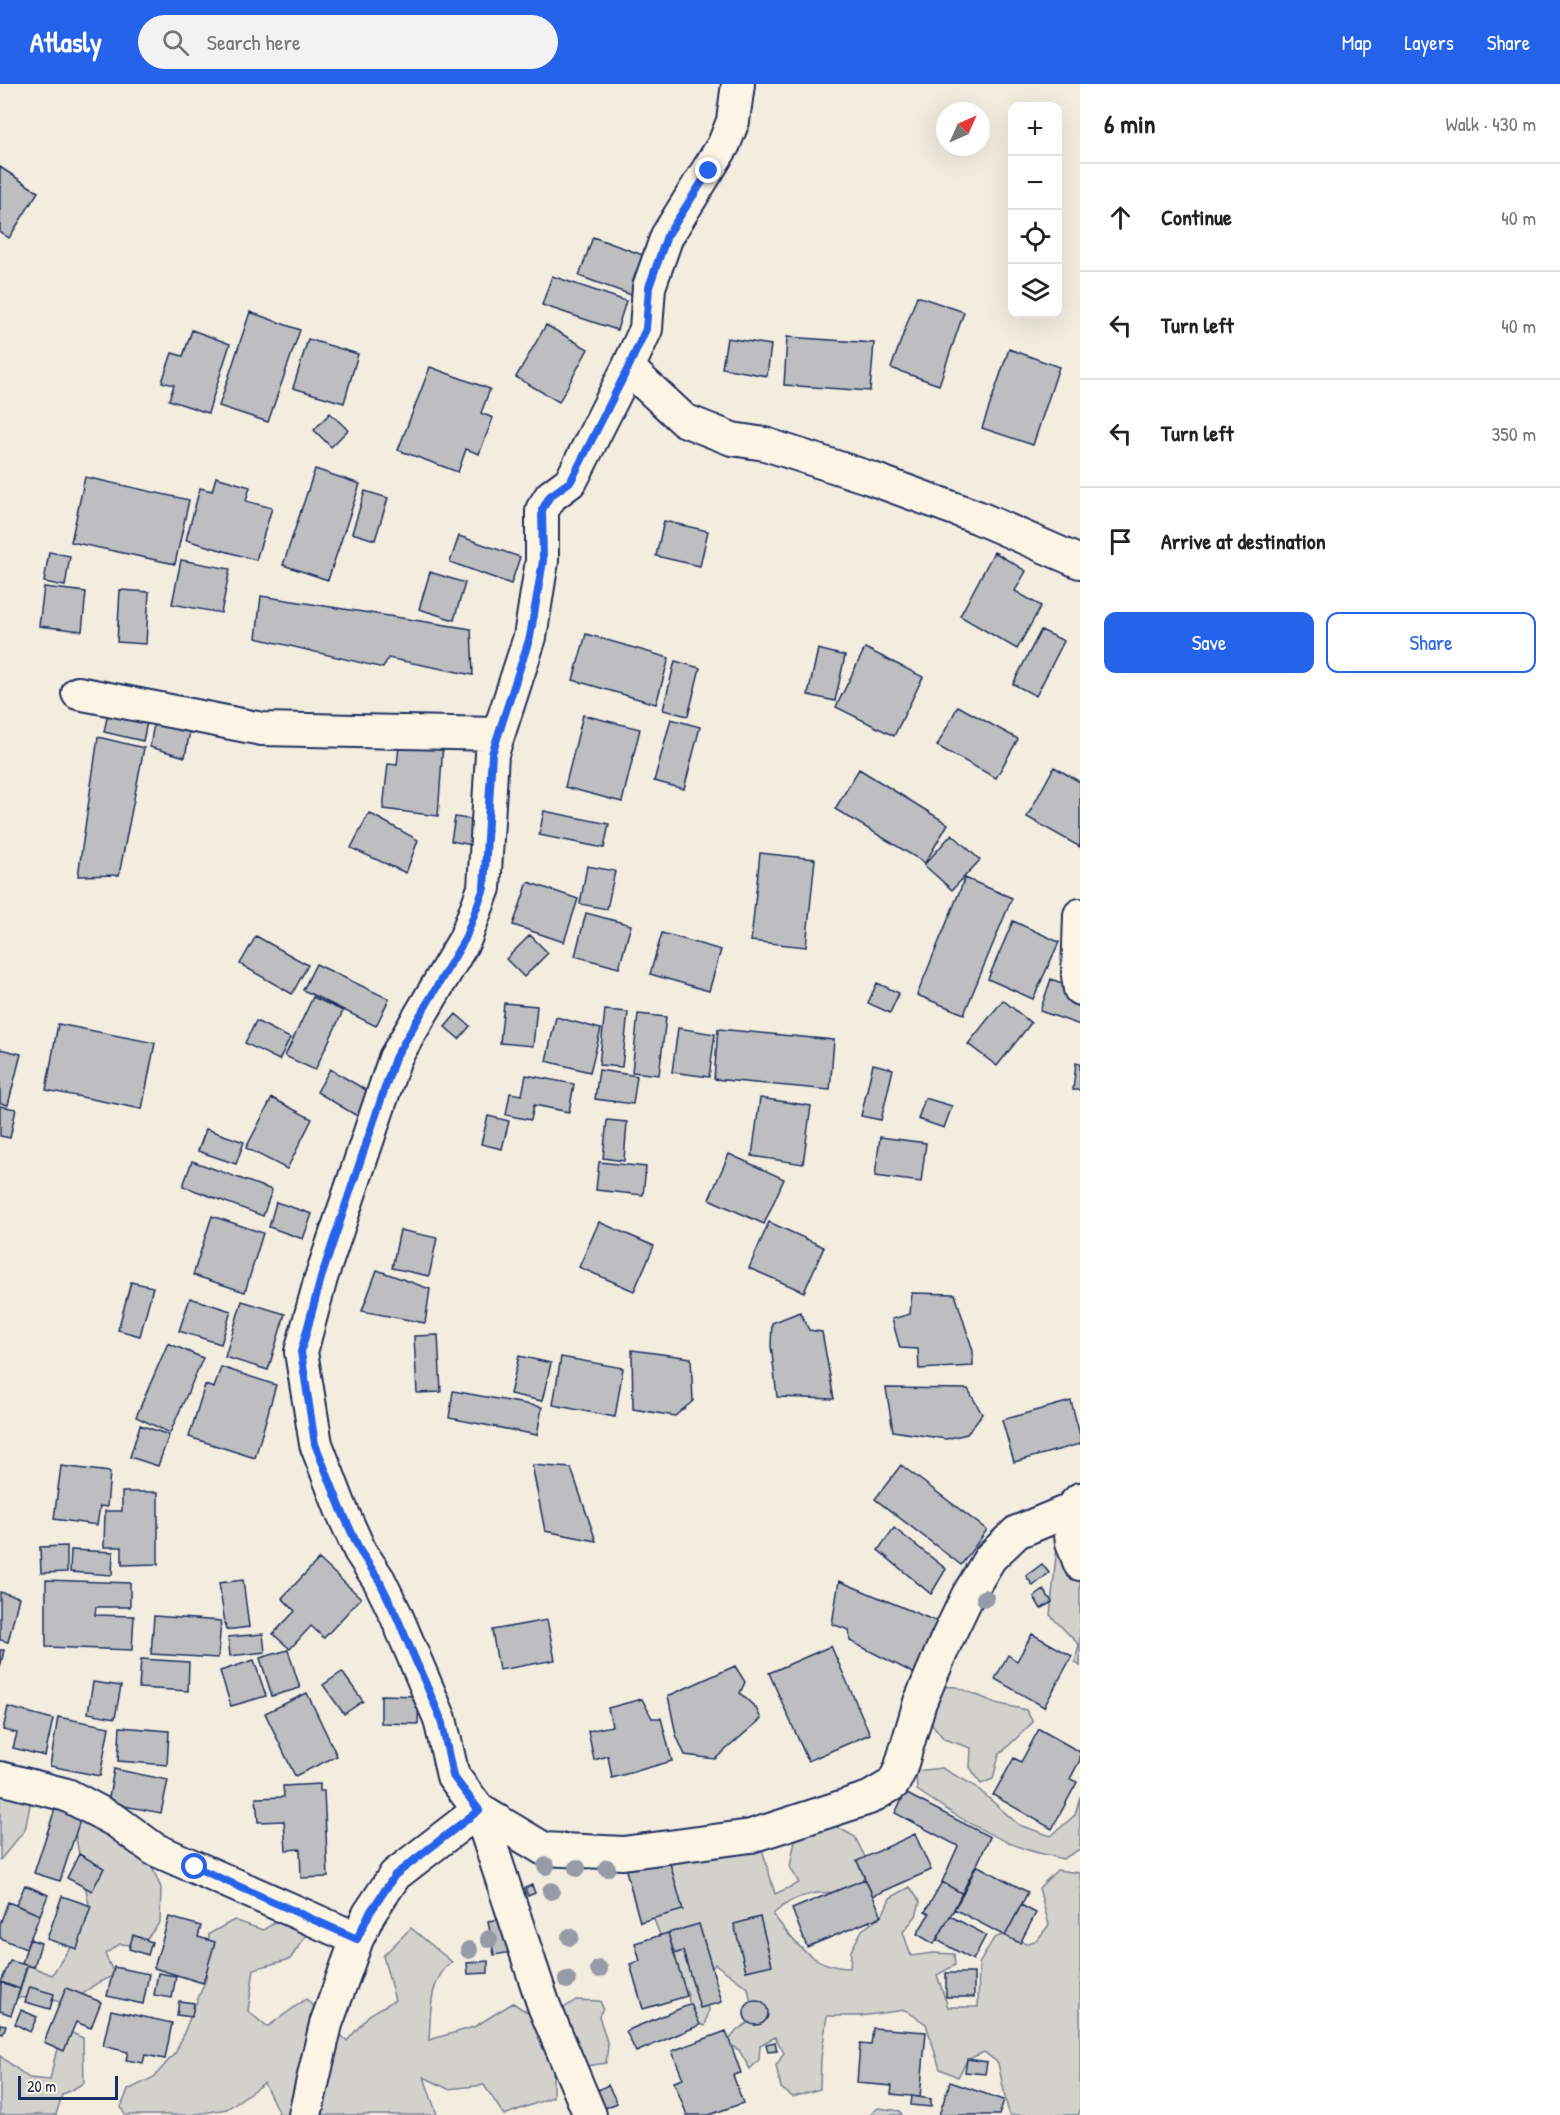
<!DOCTYPE html>
<meta charset="utf-8">
<style>
:root{--surface:#fff;--page:#f2f2f2;--text:#222;--muted:#767676;--line:#e0e0e0;--accent:#2563eb}
body{margin:0;font-family:"Patrick Hand",sans-serif;background:var(--page);color:var(--text)}
.controls{position:absolute;right:18px;top:18px;display:grid;overflow:hidden;border-radius:12px;box-shadow:0 6px 24px #0002}
.controls button{width:54px;height:54px;display:grid;place-items:center;padding:0;border:0;border-bottom:2px solid var(--line);background:var(--surface);color:var(--text);font:30px sans-serif}
.compass{position:absolute;left:936px;top:18px;width:54px;height:54px;border-radius:50%;background:var(--surface);box-shadow:0 6px 24px #0002;rotate:45deg}
.scale{position:absolute;left:18px;bottom:15px;width:100px;box-sizing:border-box;padding-left:6px;border:3px solid #1b2f5e;border-top:0;font-size:16px;line-height:21px;white-space:nowrap;color:#1b2f5e;-webkit-text-stroke:4px #fcf5e5;paint-order:stroke}
.stop{position:absolute;width:18px;height:18px;margin:-14px;border:4px solid #2563eb;border-radius:50%;background:#fff}
.stop.end{background:#2563eb;border-color:#fff;box-shadow:0 2px 6px #0008}
.list{margin:0;padding:0;list-style:none}
h2{display:flex;justify-content:space-between;align-items:center;height:78px;margin:0;padding:0 24px;font-size:26px}
h2 small{font-size:20px;font-weight:400;color:var(--muted)}
.list li{display:grid;grid-template-columns:39px 1fr auto;gap:18px;align-items:center;box-sizing:border-box;height:108px;padding:0 24px;border-top:2px solid var(--line)}
.list b{display:block;font-size:22px;white-space:nowrap}
.list em{font-size:20px;font-style:normal;color:var(--muted)}
.actions{display:flex;gap:12px;padding:18px 24px}
.actions a{flex:1;padding:14px 0;border:2px solid var(--accent);border-radius:12px;text-align:center;font-size:21px;color:var(--accent)}
.actions .main{background:var(--accent);color:#fff}
.icon{flex:none;width:33px;height:33px;fill:none;stroke:currentColor;stroke-width:2;stroke-linecap:round;stroke-linejoin:round}
.map{position:relative;flex:none;width:1080px;height:2031px;overflow:hidden}
header{display:flex;align-items:center;gap:36px;box-sizing:border-box;height:84px;padding:0 30px;background:var(--accent);color:#fff}
header strong{font-size:28px}
nav{display:flex;gap:33px;margin-inline-start:auto;font-size:21px}
.search{width:420px;height:54px;background:var(--page);display:flex;align-items:center;gap:15px;box-sizing:border-box;padding:0 21px;border-radius:33px;color:var(--muted);font-size:22px}
main{display:flex}
aside{flex:1;background:var(--surface)}
.map>svg:first-child{display:block}
</style>
<header>
<strong>Atlasly</strong>
<div class="search"><svg class="icon" aria-label="search" viewBox="0 0 24 24"><circle cx="10" cy="10" r="6"/><path d="M15 15l6 6"/></svg>Search here</div>
<nav><a>Map</a><a>Layers</a><a>Share</a></nav>
</header>
<main>
<div class="map">
<svg width="1080" height="2031" viewBox="0 0 1080 2031">
<rect width="100%" height="100%" fill="#f3ede0"/>
<filter id="ink" filterUnits="userSpaceOnUse"><feTurbulence type="fractalNoise" baseFrequency=".0167" numOctaves="2"/><feDisplacementMap in="SourceGraphic" scale="12" xChannelSelector="R" yChannelSelector="G"/><feConvolveMatrix kernelMatrix="1 2 1 2 8 2 1 2 1" color-interpolation-filters="sRGB"/></filter>
<g filter="url(#ink)">
<path fill="#d3d1cc" stroke="#778095" stroke-width="1.5" d="M1080 1451V1582L1075 1578 1079 1561 1050 1531 1057 1462Z
M935 1602 957 1603 996 1619 1026 1626 1033 1638 999 1671 993 1695 981 1700 970 1683 971 1664 944 1655 927 1634Z
M942 1684 975 1702 1019 1741 1051 1752 1075 1731 1080 1713V1765L1063 1775C1050 1771 1035 1769 1022 1764 985 1750 949 1728 917 1706L916 1687Z
M0 1688 34 1701 25 1746 0 1776Z
M82 1725 139 1753 161 1804 160 1838 141 1862 120 1860 105 1870 115 1892C99 1895 83 1909 72 1921L40 1913 18 1914 28 1881 52 1891 74 1857 89 1821 75 1749Z
M832 1740 855 1753 870 1783 854 1809C822 1807 798 1807 773 1830 793 1858 813 1884 850 1884L851 1867 862 1846 882 1832 890 1814 910 1803 920 1818 916 1832 903 1848 911 1872 933 1869 954 1870 955 1881 937 1891 948 1923H978L979 1880 994 1854 1011 1848 1025 1860 1037 1856 1049 1841 1039 1804 1057 1786 1080 1789V2027L1078 2031H1009L998 1979 984 1968 967 1976 958 1993 940 1985 926 1940 905 1926 860 1932H827L821 1974 820 2005 793 2013 781 2004 776 1982 784 1969 775 1953 760 1961 759 1976 750 1985 739 1966 727 1959 737 1946 754 1935 748 1904 715 1880 703 1896 709 1926 705 1942 691 1937 688 1910 668 1871 649 1823 646 1774 760 1758 775 1810 799 1799 790 1783 795 1756Z
M294 1827 312 1843 290 1875 254 1885 248 1927 267 1943 306 1915 347 1957 369 1931 395 1916 383 1872 411 1844 452 1878C428 1896 431 1930 429 1956L474 1943 513 1919 536 1934 553 1986V2013L504 2031 484 2001 448 2005 424 1993 437 2031H280L264 1999 227 2025 191 2031H125L121 2023 128 2006 154 1993 176 1968 206 1895 209 1850 234 1836 263 1846Z
M576 1916 600 1917 603 1924 599 1932 608 1961 606 1979 587 1982 561 1945V1926Z
M70 1948 83 1954 84 1999 62 2011 56 2031H0V1972L29 1994 50 1996 56 1968Z
M878 2024 900 2027 902 2031H870Z"/>
<path fill="#bebec0" stroke="#1b2f5e" stroke-width="1.5" d="M0 83 38 108 9 154 0 148Z
M593 153 651 174 637 213 579 192Z
M552 192 626 217 617 246 542 221Z
M917 212 964 228 939 301 891 284Z
M250 228 300 246 268 338 219 322Z
M546 241 588 265 559 318 516 293Z
M192 246 230 260 208 329 169 316 174 301 162 298 172 269 183 272Z
M787 253 874 259 870 307 784 301Z
M727 254 771 261 767 292 722 284Z
M308 255 358 270 344 319 293 304Z
M1009 265 1059 283 1033 361 982 344Z
M430 283 490 305 481 329 493 334 479 370 466 365 458 388 398 366Z
M330 329 348 346 331 363 314 346Z
M315 385 360 400 328 496 283 481Z
M85 393 189 416 175 480 71 458Z
M216 393 250 403 246 417 272 424 256 476 186 456 200 404 212 407Z
M365 407 388 414 375 456 352 449Z
M664 437 708 447 700 482 656 472Z
M459 452 520 473 511 500 450 478Z
M49 468 70 472 65 502 44 498Z
M994 468 1026 487 1015 507 1041 522 1017 565 960 532Z
M181 476 230 485 221 529 172 520Z
M430 488 465 499 454 536 419 525Z
M44 503 86 508 82 547 39 542Z
M120 506 149 508 146 560 117 558Z
M261 512 471 545 473 591 388 574 383 584 256 554Z
M1041 546 1064 557 1036 612 1013 600Z
M586 550 669 574 656 620 573 596Z
M865 564 923 593 894 652 836 623Z
M818 565 845 572 835 617 808 611Z
M675 577 700 584 688 632 663 626Z
M114 600 153 609 143 657 104 648Z
M159 609 196 615 185 673 150 663Z
M958 622 1018 655 996 694 937 662Z
M583 631 640 645 622 718 565 703Z
M411 632 473 640 443 660 438 732 383 725 388 680 397 681 401 643 409 644Z
M671 635 700 643 684 705 654 697Z
M98 653 144 664 119 791 78 792Z
M1054 683 1080 698V763L1027 733Z
M859 685 948 740 925 779 835 725Z
M544 727 609 740 604 764 539 751Z
M369 729 418 756 406 789 351 764Z
M455 733 487 738 483 763 451 757Z
M952 750 980 776 952 806 924 781Z
M760 769 815 775 806 863 751 857Z
M587 782 615 787 607 825 580 820Z
M965 794 1012 814 964 930 917 911Z
M528 798 578 815 564 858 513 841Z
M586 829 631 841 619 884 575 872Z
M1013 837 1059 858 1033 915 988 895Z
M662 849 721 866 709 907 650 890Z
M530 851 548 869 524 893 506 875Z
M256 852 308 881 292 910 240 880Z
M316 880 389 915 376 942 303 906Z
M1051 895 1080 906V941L1040 927Z
M877 899 899 909 890 929 868 919Z
M313 913 343 927 315 986 285 972Z
M1003 916 1031 939 997 982 968 960Z
M504 919 537 922 533 962 500 959Z
M605 926 628 928 622 983 599 981Z
M456 930 470 942 459 955 445 943Z
M638 930 666 933 659 991 632 988Z
M556 933 601 945 590 988 546 977Z
M256 937 290 954 279 976 245 959Z
M58 940 155 959 142 1025 46 1006Z
M678 944 715 950 709 993 672 988Z
M718 945 834 956 830 1006 714 995Z
M0 965 21 970 8 1021 0 1019Z
M1076 979 1080 980V1006H1073Z
M873 980 893 985 881 1036 861 1032Z
M330 985 371 1009 357 1032 317 1008Z
M599 986 637 992 633 1020 595 1015Z
M526 991 574 1000 569 1028 534 1021 531 1036 506 1031 510 1009 522 1011Z
M272 1014 312 1035 287 1085 246 1064Z
M760 1014 811 1022 803 1080 752 1072Z
M925 1014 952 1022 944 1044 918 1035Z
M0 1022 16 1025 10 1054 0 1052Z
M488 1032 509 1037 502 1065 481 1060Z
M607 1036 627 1038 624 1077 603 1074Z
M206 1045 244 1058 236 1080 198 1067Z
M880 1053 926 1059 921 1098 875 1092Z
M729 1070 784 1095 764 1140 709 1115Z
M192 1077 272 1106 263 1132 183 1102Z
M599 1078 646 1083 643 1111 596 1106Z
M276 1118 312 1130 303 1155 269 1143Z
M212 1132 263 1149 245 1208 193 1191Z
M599 1138 654 1162 634 1207 579 1183Z
M769 1138 824 1163 804 1208 749 1184Z
M400 1146 437 1154 429 1192 392 1184Z
M377 1186 430 1205 425 1239 362 1227Z
M131 1198 153 1203 140 1252 118 1246Z
M912 1209 955 1210 973 1267V1282L919 1285 918 1265 900 1264 892 1235 910 1230Z
M190 1214 231 1227 221 1260 179 1247Z
M242 1217 285 1230 268 1286 225 1273Z
M800 1228 809 1246 822 1248 834 1315 777 1313 771 1261 772 1239Z
M438 1251 441 1308 417 1309 414 1252Z
M168 1259 203 1274 170 1349 136 1333Z
M632 1266 691 1274 693 1317 675 1332 633 1325Z
M519 1272 551 1279 542 1317 510 1310Z
M561 1273 623 1284 615 1333 553 1321Z
M221 1283 276 1301 255 1374 189 1353 205 1301 214 1304Z
M886 1304 968 1305 982 1330 967 1350 946 1355 893 1347Z
M453 1307 542 1323 537 1351 449 1334Z
M1071 1317 1080 1351V1360L1014 1378 1002 1336Z
M140 1341 169 1351 158 1382 130 1373Z
M532 1381 571 1384 596 1457 545 1447Z
M901 1381 987 1446 961 1481 875 1415Z
M61 1382 110 1388 107 1423 100 1422 97 1441 54 1435Z
M122 1408H158V1480L122 1481V1463H104L105 1427H122Z
M894 1444 946 1485 931 1510 878 1466Z
M67 1462V1488L41 1489 40 1463Z
M71 1466 113 1468 112 1491 70 1488Z
M319 1475 361 1514 324 1554 311 1542 290 1565 273 1550 295 1527 282 1514Z
M1042 1480 1049 1489 1033 1502 1026 1492Z
M46 1496 130 1499V1523H96L95 1531 134 1532 132 1566 46 1563Z
M243 1496 249 1543 226 1546 219 1499Z
M839 1497 938 1538 923 1594 850 1557 849 1546 832 1540Z
M1044 1506 1052 1518 1041 1525 1034 1513Z
M0 1508 19 1513 8 1558 0 1556Z
M154 1532 221 1537 218 1574 151 1570Z
M547 1536 555 1576 499 1586 492 1546Z
M263 1550 265 1568 230 1572 228 1553Z
M1032 1550 1072 1572 1044 1623 995 1595 1008 1571 1017 1577Z
M831 1562 870 1650 808 1677 769 1589Z
M0 1566H4L0 1584Z
M288 1566 300 1604 272 1612 260 1574Z
M141 1575 189 1578 188 1607 139 1604Z
M254 1576 266 1612 231 1622 220 1587Z
M735 1582 745 1598 740 1609 756 1624 761 1635 715 1675 685 1671 676 1651 668 1612Z
M342 1588 363 1617 344 1630 323 1601Z
M93 1598 121 1602 115 1634 88 1629Z
M307 1609 337 1672 295 1692 265 1629Z
M381 1611 419 1612 418 1640 381 1639Z
M642 1615 652 1634H661L672 1677 612 1694 608 1672 594 1676 588 1647 612 1642 608 1624Z
M8 1623 53 1635 45 1672 13 1664 17 1649 3 1646Z
M58 1633 109 1643 100 1692 50 1682Z
M120 1643 169 1647 167 1681 118 1677Z
M1039 1645 1080 1668V1676L1070 1695 1077 1698 1052 1745 993 1711 1014 1674 1021 1678Z
M114 1685 168 1696 161 1729 108 1719Z
M320 1700V1707H324L328 1793 301 1794 300 1765 286 1766 284 1737 258 1738 256 1714 284 1713 283 1702Z
M905 1709 990 1753 963 1810 942 1798 958 1762 895 1729Z
M57 1719 83 1727 60 1797 34 1789Z
M915 1750 931 1786 873 1812 857 1777Z
M663 1754 683 1826 640 1838 624 1779Z
M79 1770 104 1784 92 1807 67 1794Z
M976 1781 1028 1808 1005 1852 954 1825Z
M865 1795 882 1832 807 1863 792 1825Z
M942 1798 963 1810 934 1860 917 1850 929 1830 925 1828Z
M25 1801 48 1811 40 1831 16 1821Z
M532 1801 535 1809 528 1812 525 1804Z
M62 1812 91 1822 77 1865 47 1855Z
M8 1818 40 1831 26 1865 0 1854V1840Z
M1021 1821 1036 1829 1020 1859 1005 1852Z
M531 1831 534 1849 531 1865 494 1871 488 1837Z
M950 1832 986 1851 973 1876 937 1856Z
M169 1833 201 1842 198 1853 215 1858 203 1899 154 1884Z
M760 1833 772 1881 746 1887 734 1840Z
M699 1840 722 1918 700 1924 683 1867 674 1870 668 1849Z
M668 1849 687 1912 643 1925 630 1880 640 1877 635 1859Z
M133 1851 152 1858 148 1871 129 1865Z
M29 1855 41 1859 34 1883 22 1880Z
M10 1877 27 1881 20 1905 1 1898Z
M488 1877V1889L468 1890 467 1879Z
M114 1883 149 1890 143 1920 107 1912Z
M158 1889 176 1892 172 1914 154 1911Z
M946 1889H974V1913H946Z
M1 1898 20 1905 11 1931 0 1927Z
M30 1903 54 1910 50 1925 25 1918Z
M66 1904 101 1918 91 1944 76 1938 64 1967 44 1958Z
M744 1929a12 12 0 1 1 24 0a12 12 0 1 1-24 0Z
M179 1917 194 1919 192 1933 177 1931Z
M691 1920 700 1941 636 1968 626 1947Z
M21 1926 37 1933 30 1948 15 1940Z
M111 1926 172 1939 165 1975 145 1971 143 1979 126 1976 128 1968 103 1962Z
M0 1940 6 1941 3 1950 0 1949Z
M873 1944 926 1948 920 2013 891 2010 892 2002 857 1999 860 1960 871 1961Z
M726 1947 741 1989 733 1991 743 2019 709 2031H687L674 1998 683 1995 672 1967Z
M775 1958 777 1967 768 1968 766 1960Z
M967 1975 987 1978 985 1990 965 1988Z
M950 1998 1004 2016 999 2031H939Z
M608 2001 617 2019 598 2027 590 2010Z
M912 2012 931 2015V2023L911 2021Z"/>
<g fill="none" stroke-linecap="round" stroke-linejoin="round">
<g stroke="#1b2f5e" stroke-width="36">
<path id="street" d="M628 284 684 336 732 355 765 360 870 394 977 433 1080 478
M78 609 262 645 498 650
M1080 831 1078 891 1080 905
M1080 1415 1068 1427 1072 1458 1080 1480
M0 1694 67 1711 116 1737 154 1765 357 1855
M305 2031 326 1940 357 1855 369 1830 395 1791 479 1726 544 1765 623 1769 751 1752 869 1714 893 1700 900 1686 920 1618 946 1557 968 1511 990 1474 1017 1448 1068 1427 1080 1428
M590 2031 544 1922 479 1726 453 1692 440 1635 396 1531 379 1496 360 1467 341 1425 316 1360 301 1268 321 1194 395 974 465 855 484 804 492 670 530 553 542 477V426L551 412 571 397 628 284 646 245 649 203 667 152 724 60 733 37 738 0"/>
</g>
<use href="#street" stroke="#fcf5e5" stroke-width="32"/>
</g>
<g fill="#969ba8">
<circle cx="985" cy="1514" r="9"/>
<circle cx="546" cy="1782" r="9"/>
<circle cx="577" cy="1784" r="9"/>
<circle cx="607" cy="1784" r="9"/>
<circle cx="551" cy="1807" r="9"/>
<circle cx="570" cy="1853" r="9"/>
<circle cx="489" cy="1855" r="9"/>
<circle cx="469" cy="1866" r="9"/>
<circle cx="599" cy="1885" r="9"/>
<circle cx="567" cy="1896" r="9"/>
</g>
</g>
<g fill="none" stroke-linecap="round" stroke-linejoin="round" filter="url(#ink)">
<path stroke="#2563eb" stroke-width="8" d="M195 1783 357 1855 369 1830 395 1791 479 1726 453 1692 441 1635 396 1531 379 1496 360 1467 341 1425 315 1360 301 1268 321 1194 395 974 465 855 484 804 492 670 530 553 543 477 542 426 550 412 571 397 628 284 646 245 649 203 667 152 709 87"/>
</g>
</svg>
<div class="controls">
<button>+</button>
<button>−</button>
<button><svg class="icon" aria-label="locate" viewBox="0 0 24 24"><circle cx="12" cy="12" r="6"/><path d="M12 2v4M12 18v4M2 12h4M18 12h4"/></svg></button>
<button><svg class="icon" aria-label="layers" viewBox="0 0 24 24"><path d="M12 4l9 5-9 5-9-5zM3 14l9 5 9-5"/></svg></button>
</div>
<svg class="compass" viewBox="-18 -18 36 36"><path d="M0-13l5 13h-10z" fill="#e53935"/><path d="M0 13l5-13h-10z" fill="#767676"/></svg>
<div class="scale">20 m</div>
<div class="stop" style="left:195px;top:1783px"></div>
<div class="stop end" style="left:709px;top:87px"></div>
</div>
<aside>
<h2>6 min<small>Walk · 430 m</small></h2>
<ul class="list">
<li><svg class="icon" aria-label="ahead" viewBox="0 0 24 24"><path d="M12 20V5M6 11l6-6 6 6"/></svg><div><b>Continue</b></div><em>40 m</em></li>
<li><svg class="icon" aria-label="left" viewBox="0 0 24 24"><path d="M17 20v-9H6M10 6l-5 5 5 5"/></svg><div><b>Turn left</b></div><em>40 m</em></li>
<li><svg class="icon" aria-label="left" viewBox="0 0 24 24"><path d="M17 20v-9H6M10 6l-5 5 5 5"/></svg><div><b>Turn left</b></div><em>350 m</em></li>
<li><svg class="icon" aria-label="arrive" viewBox="0 0 24 24"><path d="M6 21V4h12l-3 4 3 4H6"/></svg><div><b>Arrive at destination</b></div></li>
</ul>
<div class="actions"><a class="main">Save</a><a>Share</a></div>
</aside>
</main>
